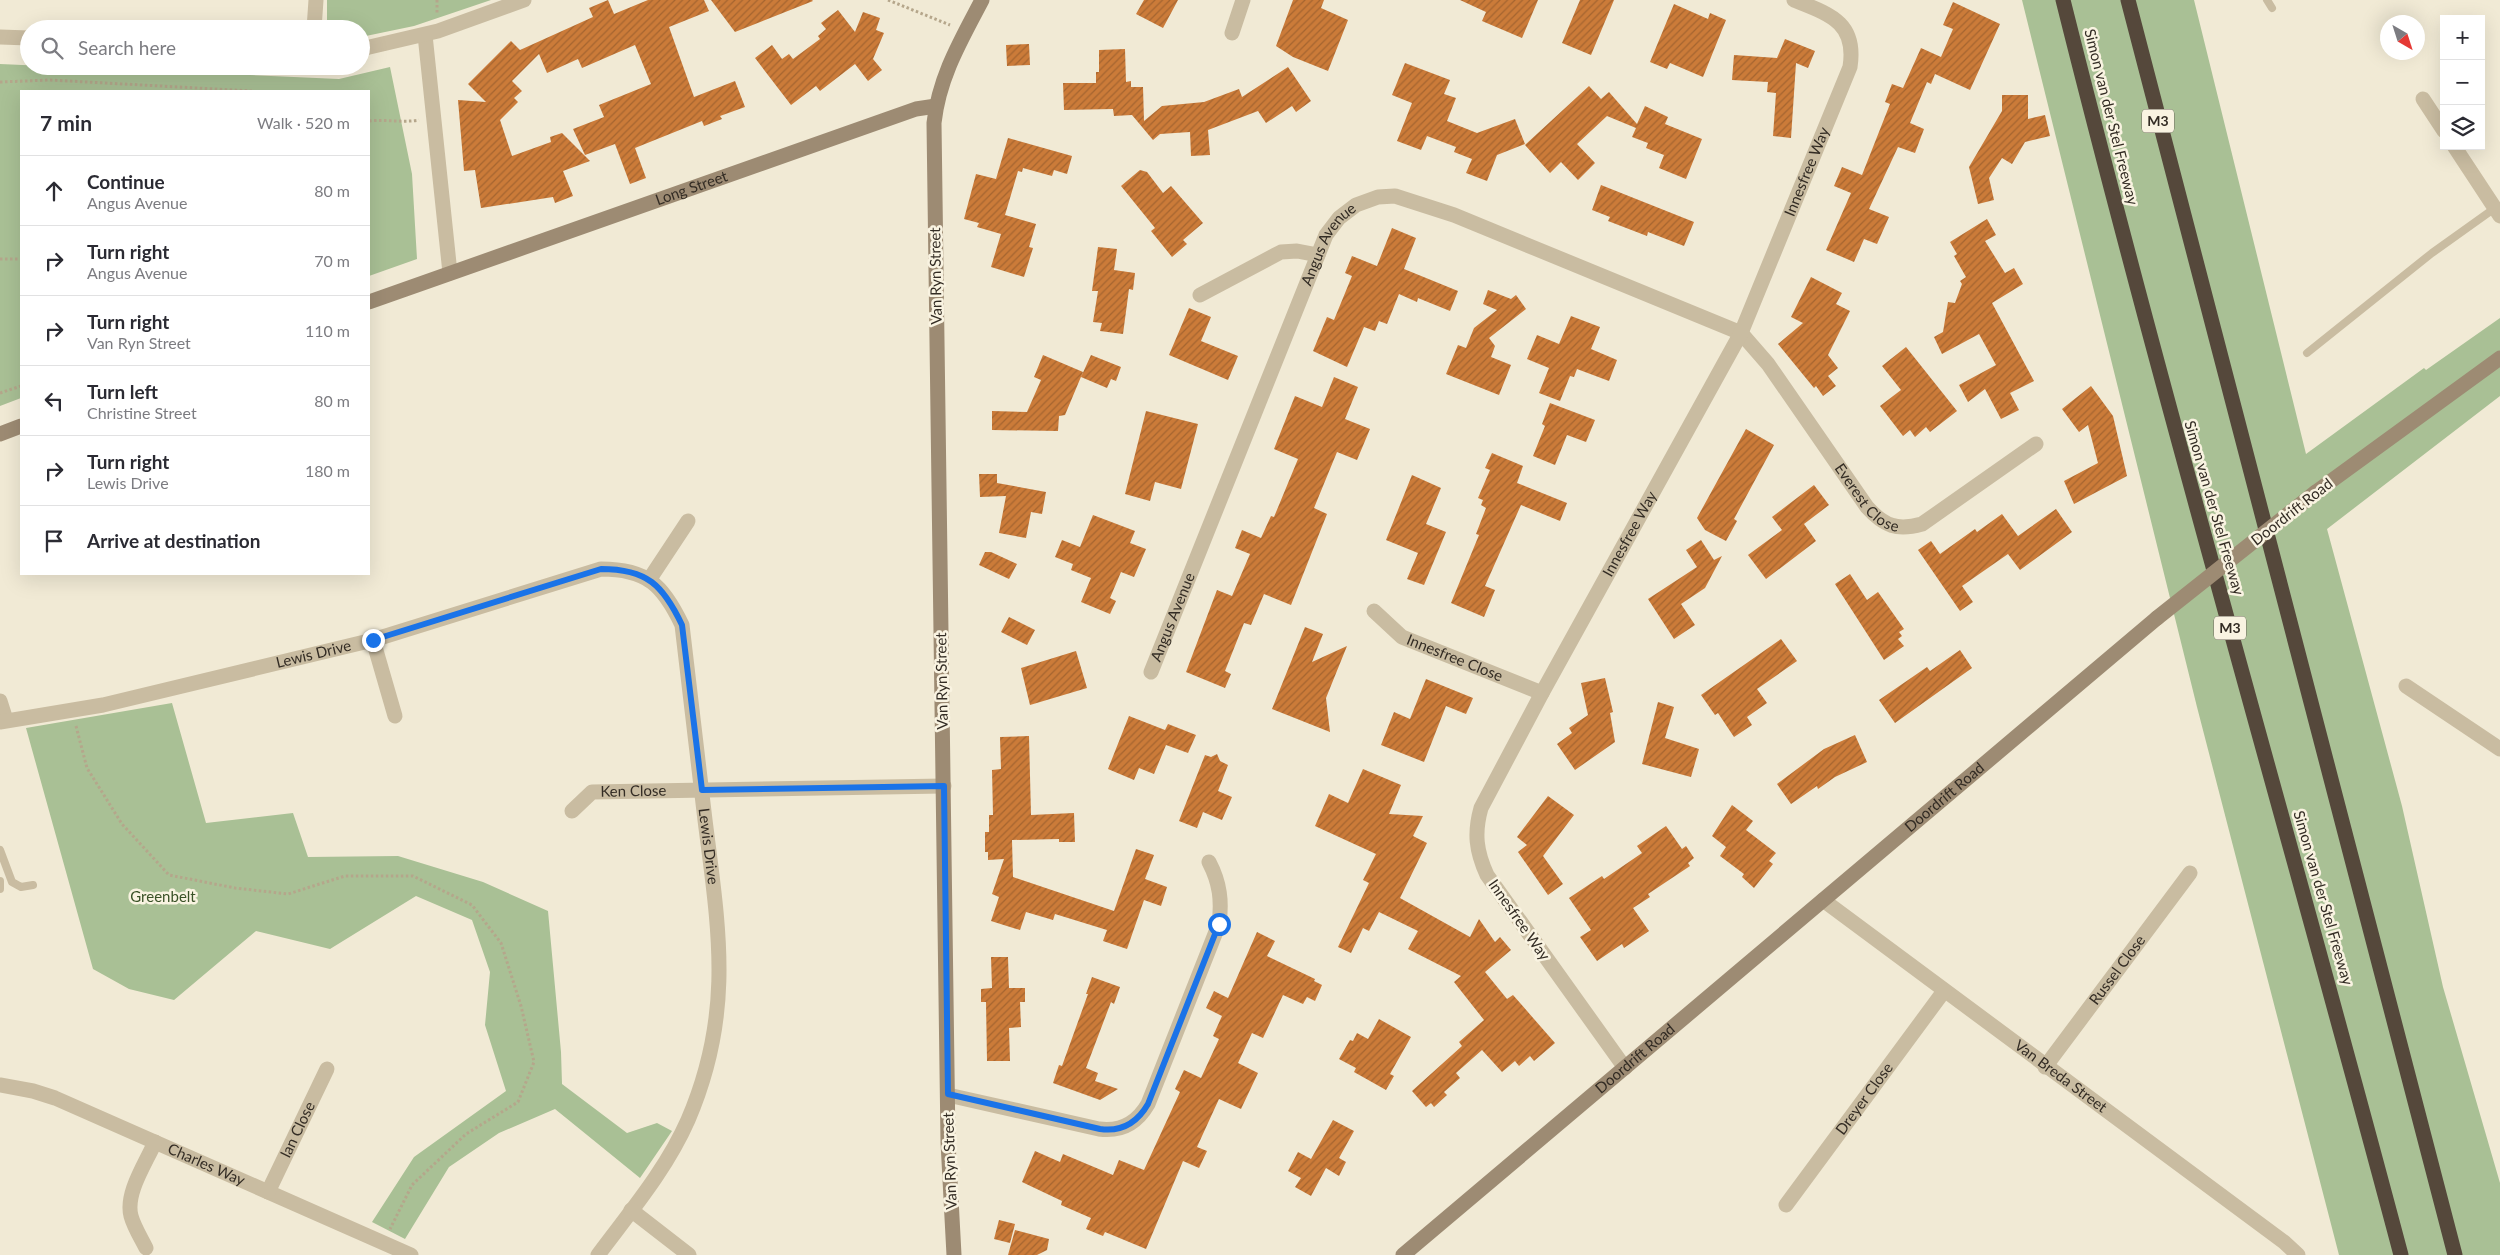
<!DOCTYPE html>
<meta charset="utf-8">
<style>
:root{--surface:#fff;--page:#f2f2f3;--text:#2b2b33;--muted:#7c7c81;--line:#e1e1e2}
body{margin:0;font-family:Lato,sans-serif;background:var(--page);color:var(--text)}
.controls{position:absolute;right:15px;top:15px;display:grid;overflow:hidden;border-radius:0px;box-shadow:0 5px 20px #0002}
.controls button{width:45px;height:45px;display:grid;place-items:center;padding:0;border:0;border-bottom:1px solid var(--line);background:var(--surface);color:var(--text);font:25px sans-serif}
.compass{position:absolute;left:2380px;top:15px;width:45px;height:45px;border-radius:50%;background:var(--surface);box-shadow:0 5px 20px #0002;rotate:141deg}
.stop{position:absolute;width:15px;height:15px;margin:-11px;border:4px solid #1a73e8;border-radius:50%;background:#fff}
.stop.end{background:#1a73e8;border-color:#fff;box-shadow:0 1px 5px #0008}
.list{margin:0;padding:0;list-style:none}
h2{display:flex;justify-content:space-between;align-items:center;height:65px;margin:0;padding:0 20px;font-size:21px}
h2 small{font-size:16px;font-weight:400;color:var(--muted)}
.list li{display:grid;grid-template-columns:32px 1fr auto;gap:15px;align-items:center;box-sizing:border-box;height:70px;padding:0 20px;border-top:1px solid var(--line)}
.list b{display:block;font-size:19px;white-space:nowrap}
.list p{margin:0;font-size:16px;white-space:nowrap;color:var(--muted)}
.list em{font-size:16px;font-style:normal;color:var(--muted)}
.icon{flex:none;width:28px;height:28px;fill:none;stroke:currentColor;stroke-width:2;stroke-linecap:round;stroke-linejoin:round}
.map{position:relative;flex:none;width:2500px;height:1255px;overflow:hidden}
.search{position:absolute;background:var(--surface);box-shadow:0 5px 20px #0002;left:20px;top:20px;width:350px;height:55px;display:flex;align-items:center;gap:12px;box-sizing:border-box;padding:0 18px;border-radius:28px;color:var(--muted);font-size:19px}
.panel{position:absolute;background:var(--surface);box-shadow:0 5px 20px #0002;left:20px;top:90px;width:350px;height:485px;border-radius:0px}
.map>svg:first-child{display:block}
</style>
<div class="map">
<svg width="2500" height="1255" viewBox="0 0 2500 1255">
<defs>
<pattern id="building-hatch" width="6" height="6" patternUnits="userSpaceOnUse" patternTransform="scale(1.25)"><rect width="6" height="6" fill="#cb7b39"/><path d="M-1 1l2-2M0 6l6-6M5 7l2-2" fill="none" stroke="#a56530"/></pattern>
</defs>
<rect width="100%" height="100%" fill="#f1ead5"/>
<path fill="#a9c095" d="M327 0H491L414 26 361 37V29H331L327 21Z
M2022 0H2194L2306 454 2424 368 2426 370 2500 318V396L2327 529 2402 806 2443 987 2500 1183V1255H2339L2197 707Z
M0 64 339 79 390 67 412 174 417 259 369 276V91H21V398L0 406Z
M172 703 206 823 293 813 308 857 398 856 483 882 548 911 561 1052 562 1084 627 1133 657 1123 672 1131 640 1178 555 1109 499 1133 449 1167 405 1239 372 1222 414 1157 506 1091 485 1025 490 972 472 920 416 896 330 949 256 931 174 1000 129 989 93 969 26 728Z"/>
<path fill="url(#building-hatch)" d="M608 0 614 14 648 0H704L709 11 669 27 694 97 735 81 745 107 720 116 722 119 704 126 702 121 635 148 646 178 630 184 615 144 585 155 573 129 604 117 599 105 651 84 635 45 582 68 578 59 547 73 539 54 512 81 522 91 514 98 518 102 500 120 512 156 551 142 550 137 562 133 590 161 563 171 573 196 555 203 553 197 481 208 475 170 464 171 458 100 486 102 468 84 511 41 520 50 593 17 589 8Z
M711 0H812L813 1 735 32Z
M1144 0H1178L1163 28 1136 14Z
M1293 0H1324L1321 8 1348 20 1328 71 1293 57 1276 46Z
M1460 0H1538L1522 38 1482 21 1486 12Z
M1580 0H1614L1591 55 1562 43Z
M1953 2 2000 24 1970 90 1935 74 1931 84 1927 82 1910 123 1924 129 1915 153 1898 147 1869 209 1889 217 1877 244 1864 239 1854 262 1826 250 1851 193 1834 186 1842 167 1862 175 1890 104 1885 102 1892 84 1903 88 1921 48 1941 57 1953 29 1943 25Z
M1674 4 1708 19 1710 13 1726 20 1703 77 1670 63 1667 69 1650 62Z
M838 10 855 32 863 12 880 18 876 30 884 33 873 59 882 70 868 81 855 64 820 91 816 86 791 105 755 58 772 45 782 59 789 54 793 59 820 39 818 36 826 29 821 23Z
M1785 39 1815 51 1808 68 1796 63 1791 138 1773 136 1776 93 1767 92 1768 82 1732 80 1734 55 1777 58Z
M1029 44 1030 65 1007 66 1006 45Z
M1125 49 1126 82 1131 81V87H1143L1144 121 1162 106 1204 102 1239 89 1242 97 1288 67 1311 101 1296 112 1292 106 1266 123 1258 111 1208 130 1210 155 1191 156 1190 132 1160 134 1153 140 1132 115 1114 116 1113 109 1064 110 1063 83H1096V72H1099V50Z
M1405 63 1450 80 1444 94 1456 98 1447 121 1477 133 1515 119 1525 144 1497 155 1487 181 1466 173 1472 159 1454 152 1456 147 1427 136 1421 150 1397 141 1412 103 1392 95Z
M1589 86 1601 99 1609 92 1637 124 1645 106 1668 117 1665 124 1702 139 1686 179 1659 168 1664 155 1646 148 1648 143 1632 137 1636 128 1607 116 1577 144 1595 163 1578 180 1561 162 1550 173 1525 145Z
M2002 95H2028V119L2045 115 2050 136 2025 142 2012 164 2002 158 1989 178 1994 200 1978 204 1969 167 2002 111Z
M1008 138 1072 156 1067 174 1054 170 1052 176 1023 168 1022 172 1018 171 1005 215 1036 224 1029 247 1033 248 1024 277 991 267 1001 234 977 227 979 223 964 219 976 174 996 179Z
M1140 170 1147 172 1163 193 1171 186 1203 223 1183 240 1187 244 1172 257 1151 231 1155 228 1121 186Z
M1601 185 1694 222 1684 246 1648 232 1647 236 1608 221 1610 217 1592 210Z
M1987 219 1996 235 1985 241 2005 273 2014 268 2023 284 1992 303 2034 381 2010 393 2019 410 2001 419 1985 389 1968 402 1959 385 1996 365 1979 334 1942 354 1934 337 1943 332 1948 302 1955 303 1962 284 1960 281 1966 277 1954 256 1957 254 1950 242Z
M1392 228 1416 238 1404 269 1458 291 1450 311 1418 298 1417 302 1399 294 1387 324 1379 321 1375 331 1364 327 1347 367 1313 351 1327 317 1334 320 1352 276 1345 273 1352 256 1377 266Z
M1098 247 1117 249 1114 270 1135 273 1133 290 1129 289 1123 334 1100 331 1102 323 1093 322 1098 291H1092Z
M1811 277 1842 293 1836 304 1850 311 1828 355 1838 368 1828 376 1836 386 1823 396 1816 386 1814 388 1778 344 1803 323 1791 317Z
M1488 290 1511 299 1516 295 1526 309 1489 338 1495 346 1491 357 1511 365 1499 395 1446 374 1458 345 1466 348 1474 328 1497 310 1483 304Z
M1189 308 1211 317 1201 341 1238 356 1228 380 1169 355Z
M1571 316 1600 327 1591 349 1617 360 1609 381 1577 369 1574 377 1570 376 1560 401 1539 393 1549 368 1527 359 1537 335 1559 344Z
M1906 347 1957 411 1930 432 1926 427 1915 437 1910 430 1903 436 1880 406 1901 390 1882 366Z
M1043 355 1083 372 1065 415 1059 416 1058 431 992 430V411L1027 412 1041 380 1034 377Z
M1091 355 1121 367 1116 381 1111 379 1107 388 1081 377Z
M1334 377 1358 387 1345 419 1370 429 1357 460 1337 452 1314 508 1327 514 1291 605 1264 594 1251 625 1244 623 1225 671 1231 674 1225 688 1186 672 1217 590 1232 596 1250 554 1235 548 1242 530 1261 538 1271 516 1274 517 1298 459 1274 449 1295 396 1322 407Z
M2091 386 2113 416 2127 476 2074 504 2064 481 2098 463 2088 425 2079 432 2062 409Z
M1550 403 1595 420 1586 442 1567 435 1555 465 1533 456 1545 426 1542 424Z
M1146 411 1198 424 1181 489 1155 482 1150 501 1125 494Z
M1746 429 1774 445 1734 519 1737 521 1726 541 1705 530 1697 518Z
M1492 453 1523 466 1517 483 1567 503 1560 521 1521 505 1485 586 1495 590 1484 617 1451 603 1479 535 1476 534 1486 508 1481 505 1483 500 1478 498 1490 470 1485 468Z
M979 474H997V483L1046 492 1042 514 1031 512 1026 538 999 533 1006 496 980 497Z
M1412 475 1441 488 1426 524 1446 532 1424 585 1407 579 1418 553 1386 540Z
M1814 485 1829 505 1804 524 1816 541 1766 579 1748 555 1782 530 1772 517Z
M2056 509 2072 532 2020 570 2008 554 1962 586 1973 602 1960 611 1918 550 1931 541 1940 554 1975 529 1977 532 2002 514 2018 536Z
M1093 515 1135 531 1130 543 1146 549 1134 577 1121 572 1110 598 1116 601 1110 614 1081 602 1091 578 1071 570 1073 564 1055 557 1062 540 1080 547Z
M1701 540 1714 560 1722 556 1705 588 1681 604 1695 625 1674 639 1648 599 1697 567 1686 550Z
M985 552H991L1017 564 1009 579 979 565Z
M1850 574 1867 600 1878 592 1904 629 1899 632 1902 636 1898 639 1904 646 1884 660 1835 584Z
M1009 617 1035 630 1027 645 1001 632Z
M1305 627 1323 634 1312 662 1347 646 1326 698 1330 732 1272 709Z
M1781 639 1797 661 1757 689 1767 703 1747 717 1752 725 1734 737 1718 713 1715 715 1701 695Z
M1960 650 1972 668 1895 723 1879 700 1927 667 1930 671Z
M1076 651 1087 688 1030 705 1021 668Z
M1605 678 1613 712 1610 713 1615 742 1575 770 1557 744 1572 733 1569 728 1588 715 1581 683Z
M1426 679 1473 698 1466 714 1446 706 1424 762 1381 745 1394 712 1410 719Z
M1658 702 1674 707 1665 738 1699 749 1691 777 1642 764Z
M1129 716 1165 730 1168 724 1196 735 1188 753 1166 745 1154 774 1139 768 1134 780 1108 769Z
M1855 735 1867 762 1835 777 1818 789 1817 786 1791 804 1777 784 1824 749Z
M1029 736 1031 815 1074 813 1075 842H1059V839L1012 840 1013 877 1114 911 1136 849 1154 855 1145 879 1167 887 1161 906 1144 900 1127 949 1103 941 1107 930 1055 914 1053 920 1026 912 1020 930 991 921 999 897 992 894 1004 859 988 860V852H985V832H989V815H993L992 770 1001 769 1000 737Z
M1217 754 1220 761 1228 765 1218 791 1232 797 1222 820 1203 812 1197 828 1179 821 1205 755 1211 757Z
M1363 769 1401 785 1389 814 1423 816 1413 836 1427 843 1400 898 1470 937 1479 919 1495 942 1500 937 1511 950 1485 972 1507 999 1513 995 1555 1043 1534 1061 1530 1056 1519 1066 1515 1061 1502 1072 1482 1050 1456 1073 1460 1078 1444 1092 1447 1095 1434 1107 1431 1103 1426 1107 1412 1091 1462 1046 1459 1042 1484 1020 1454 982 1461 976 1408 949 1418 931 1379 912 1369 931 1363 928 1351 953 1338 947 1369 883 1363 880 1376 854 1315 826 1329 794 1348 803Z
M1548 796 1574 815 1543 856 1563 884 1548 895 1518 852 1527 845 1517 837Z
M1732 805 1753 821 1746 830 1776 853 1769 861 1773 864 1754 888 1742 877 1744 874 1720 856 1726 847 1712 836Z
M1666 826 1682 849 1686 846 1694 858 1688 863 1690 866 1648 894 1650 897 1633 908 1649 931 1624 948 1622 944 1597 961 1580 937 1591 930 1569 898 1602 876 1604 879 1642 853 1637 846Z
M1257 932 1275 941 1267 956 1315 979 1314 981 1322 985 1315 1001 1307 997 1303 1004 1283 995 1263 1038 1252 1033 1238 1063 1258 1073 1250 1090 1241 1109 1219 1099 1197 1147 1207 1151 1199 1168 1183 1161 1146 1249 1105 1232 1103 1236 1086 1229 1091 1218 1061 1205 1062 1201 1022 1182 1035 1151 1060 1162 1063 1154 1113 1175 1119 1160 1144 1170 1180 1092 1175 1089 1184 1070 1201 1078 1219 1039 1213 1036 1222 1016 1206 1008 1214 991 1228 998Z
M991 957H1008L1009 988H1025V1002H1020L1021 1027 1009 1028 1010 1061H987L986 1002H990H981V989L992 988Z
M1092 977 1120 987 1114 1004 1111 1002 1086 1068 1098 1073 1095 1081 1118 1089 1100 1100 1053 1083 1059 1065 1062 1066 1088 994H1086Z
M1379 1019 1411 1037 1390 1074 1394 1076 1386 1090 1354 1072 1356 1068 1339 1059 1350 1040 1353 1041 1357 1033 1368 1039Z
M1333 1120 1354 1131 1339 1158 1346 1162 1339 1176 1326 1168 1311 1196 1295 1187 1301 1178 1288 1171 1298 1152 1311 1159Z
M999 1220 1015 1224 1010 1243 994 1239Z
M1015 1230 1049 1239 1047 1250 1037 1255H1008Z"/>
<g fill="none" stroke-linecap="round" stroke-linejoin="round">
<path stroke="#b5a68b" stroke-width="3" stroke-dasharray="2.5 2.5" stroke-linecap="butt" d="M437 0V13
M888 0 950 25
M0 82 50 80 252 91
M369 121C386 119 402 123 419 120
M0 259H21
M0 393 21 386
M76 726 87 768 122 824 169 875 235 888 288 894 345 876H413L472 905 501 943 521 1006 534 1062 518 1102 466 1134 412 1185 390 1229"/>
<path stroke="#c9bca1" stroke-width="8" d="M2267 0 2272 8
M2307 353 2432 253 2495 208
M0 850 12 882 21 887 33 885
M0 881V889"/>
<g stroke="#c9bca1" stroke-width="15">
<path d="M314 29 316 0"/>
<path d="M1232 33 1243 0"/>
<path d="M425 35 450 273"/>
<path d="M0 37 29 38"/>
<path d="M361 49 438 31 524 0"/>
<path d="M2423 99 2444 131"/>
<path d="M2454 146 2500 216"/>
<path d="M1200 295 1281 252 1297 251 1318 255"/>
<path d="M649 580 688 521"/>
<path id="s1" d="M1374 611 1402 637 1542 693"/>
<path d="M373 640 395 716"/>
<path id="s2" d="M1151 672 1326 235 1339 218 1356 205 1378 197 1395 196 1454 215 1741 333 1768 364 1867 507C1884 526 1897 531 1922 524L2036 444"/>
<path d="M2406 686 2500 749"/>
<path d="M0 701 6 720"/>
<path id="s3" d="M0 722 103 705 373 640 601 569C647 569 663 585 682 625 690 690 697 755 705 820 719 931 734 1013 688 1120 666 1170 630 1212 598 1255"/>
<path id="s4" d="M572 811 592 792 944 786"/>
<path id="s5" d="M1823 900 2284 1242 2298 1255"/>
<path id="s6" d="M2045 1067 2190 873"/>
<path id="s7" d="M1625 1068 1487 875C1476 851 1474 833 1481 808L1542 693 1741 333 1850 67C1857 22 1829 14 1794 0"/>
<path id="s8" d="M0 1085 33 1091 55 1098 411 1255"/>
<path d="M948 1095 1099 1129C1121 1132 1137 1123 1148 1104L1219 924C1222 901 1220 883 1209 862"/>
<path id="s9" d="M268 1192 327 1069"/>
<path id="s10" d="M1786 1205 1944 991"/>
<path d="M631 1210 689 1255"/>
<path d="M146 1248C141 1238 134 1227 131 1216 125 1193 146 1163 155 1142"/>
</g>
<g stroke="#9d8b73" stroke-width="15">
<path id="s11" d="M369 302 916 109 936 106"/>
<path d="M0 434 21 426"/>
<path d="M2316 492 2500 358"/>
<path d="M954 1255 948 1142 934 123C939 77 961 40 982 0"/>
<path id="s12" d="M1403 1255 2157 618"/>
</g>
<path stroke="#55483b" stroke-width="15" d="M2063 0C2168 420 2290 836 2401 1255
M2128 0 2455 1255"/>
<path stroke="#9d8b73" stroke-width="15" d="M2157 618 2316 492"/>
</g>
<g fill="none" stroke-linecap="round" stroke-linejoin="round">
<path stroke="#1a73e8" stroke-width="6" d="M373 640 601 569C647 569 663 585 682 625L702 790 944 786 948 1094 1100 1129C1121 1132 1137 1123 1148 1104L1219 924"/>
</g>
<g text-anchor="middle" stroke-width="5" stroke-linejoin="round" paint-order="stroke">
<g fill="#f9f3e1" stroke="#6e685d" stroke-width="1">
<rect x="2142" y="109.5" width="32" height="23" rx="4"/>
<rect x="2214" y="616.5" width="32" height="23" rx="4"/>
</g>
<g font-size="14" font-weight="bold" fill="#332c24">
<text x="2158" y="126">M3</text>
<text x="2230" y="633">M3</text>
</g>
<g font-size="15" fill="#332c24" stroke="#f9f3e1">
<text transform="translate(2111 117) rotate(76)" y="5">Simon van der Stel Freeway</text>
<text dy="5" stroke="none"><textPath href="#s7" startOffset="1022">Innesfree Way</textPath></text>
<text dy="5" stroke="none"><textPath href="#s11" startOffset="342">Long Street</textPath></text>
<text dy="5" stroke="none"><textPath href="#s2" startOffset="464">Angus Avenue</textPath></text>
<text transform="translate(936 276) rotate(-91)" y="5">Van Ryn Street</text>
<text dy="5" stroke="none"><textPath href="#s2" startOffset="1135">Everest Close</textPath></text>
<text transform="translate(2214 508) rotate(74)" y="5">Simon van der Stel Freeway</text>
<text transform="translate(2292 512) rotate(-38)" y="5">Doordrift Road</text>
<text dy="5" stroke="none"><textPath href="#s7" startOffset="618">Innesfree Way</textPath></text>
<text dy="5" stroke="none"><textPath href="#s2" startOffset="59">Angus Avenue</textPath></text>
<text dy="5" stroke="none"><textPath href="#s3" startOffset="321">Lewis Drive</textPath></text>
<text dy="5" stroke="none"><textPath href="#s1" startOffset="95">Innesfree Close</textPath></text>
<text transform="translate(942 681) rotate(-91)" y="5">Van Ryn Street</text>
<text dy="5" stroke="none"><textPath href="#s4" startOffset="69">Ken Close</textPath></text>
<text dy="5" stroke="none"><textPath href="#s12" startOffset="709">Doordrift Road</textPath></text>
<text dy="5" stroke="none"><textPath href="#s3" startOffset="950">Lewis Drive</textPath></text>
<text transform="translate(2323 898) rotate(74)" y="5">Simon van der Stel Freeway</text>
<text transform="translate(1519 920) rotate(55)" y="5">Innesfree Way</text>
<text dy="5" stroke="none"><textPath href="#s6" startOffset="121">Russel Close</textPath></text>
<text dy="5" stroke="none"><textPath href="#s12" startOffset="304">Doordrift Road</textPath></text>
<text dy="5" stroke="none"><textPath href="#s5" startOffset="296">Van Breda Street</textPath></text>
<text dy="5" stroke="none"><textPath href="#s10" startOffset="132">Dreyer Close</textPath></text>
<text dy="5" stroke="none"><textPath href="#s9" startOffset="69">Ian Close</textPath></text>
<text transform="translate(950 1161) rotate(-92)" y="5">Van Ryn Street</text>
<text dy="5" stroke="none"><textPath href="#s8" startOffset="222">Charles Way</textPath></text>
</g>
<g font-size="15" fill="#3a5227" stroke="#f9f3e1">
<text x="163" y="902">Greenbelt</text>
</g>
</g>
</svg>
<div class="controls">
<button>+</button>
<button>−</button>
<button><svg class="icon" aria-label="layers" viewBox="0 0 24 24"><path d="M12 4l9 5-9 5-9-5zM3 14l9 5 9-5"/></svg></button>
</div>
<svg class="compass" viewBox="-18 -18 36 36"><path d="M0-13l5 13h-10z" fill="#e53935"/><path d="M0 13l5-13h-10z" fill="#7c7c81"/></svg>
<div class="stop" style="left:1219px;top:924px"></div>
<div class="stop end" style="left:373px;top:640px"></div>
<div class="search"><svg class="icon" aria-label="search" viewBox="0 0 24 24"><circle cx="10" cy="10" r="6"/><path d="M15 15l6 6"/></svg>Search here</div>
<section class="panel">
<h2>7 min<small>Walk · 520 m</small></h2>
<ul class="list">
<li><svg class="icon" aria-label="ahead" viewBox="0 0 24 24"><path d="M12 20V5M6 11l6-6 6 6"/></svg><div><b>Continue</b><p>Angus Avenue</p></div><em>80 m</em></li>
<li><svg class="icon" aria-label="right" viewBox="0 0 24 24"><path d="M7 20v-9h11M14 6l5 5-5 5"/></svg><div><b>Turn right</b><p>Angus Avenue</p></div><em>70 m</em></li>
<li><svg class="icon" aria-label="right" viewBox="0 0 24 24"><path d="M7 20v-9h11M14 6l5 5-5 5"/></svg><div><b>Turn right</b><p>Van Ryn Street</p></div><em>110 m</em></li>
<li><svg class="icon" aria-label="left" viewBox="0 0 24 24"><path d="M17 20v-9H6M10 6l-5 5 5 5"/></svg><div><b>Turn left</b><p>Christine Street</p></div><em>80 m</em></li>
<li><svg class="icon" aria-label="right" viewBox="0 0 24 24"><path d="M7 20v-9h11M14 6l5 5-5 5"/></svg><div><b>Turn right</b><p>Lewis Drive</p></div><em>180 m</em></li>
<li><svg class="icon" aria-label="arrive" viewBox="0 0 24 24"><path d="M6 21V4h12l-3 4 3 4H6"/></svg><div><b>Arrive at destination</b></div></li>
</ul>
</section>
</div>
